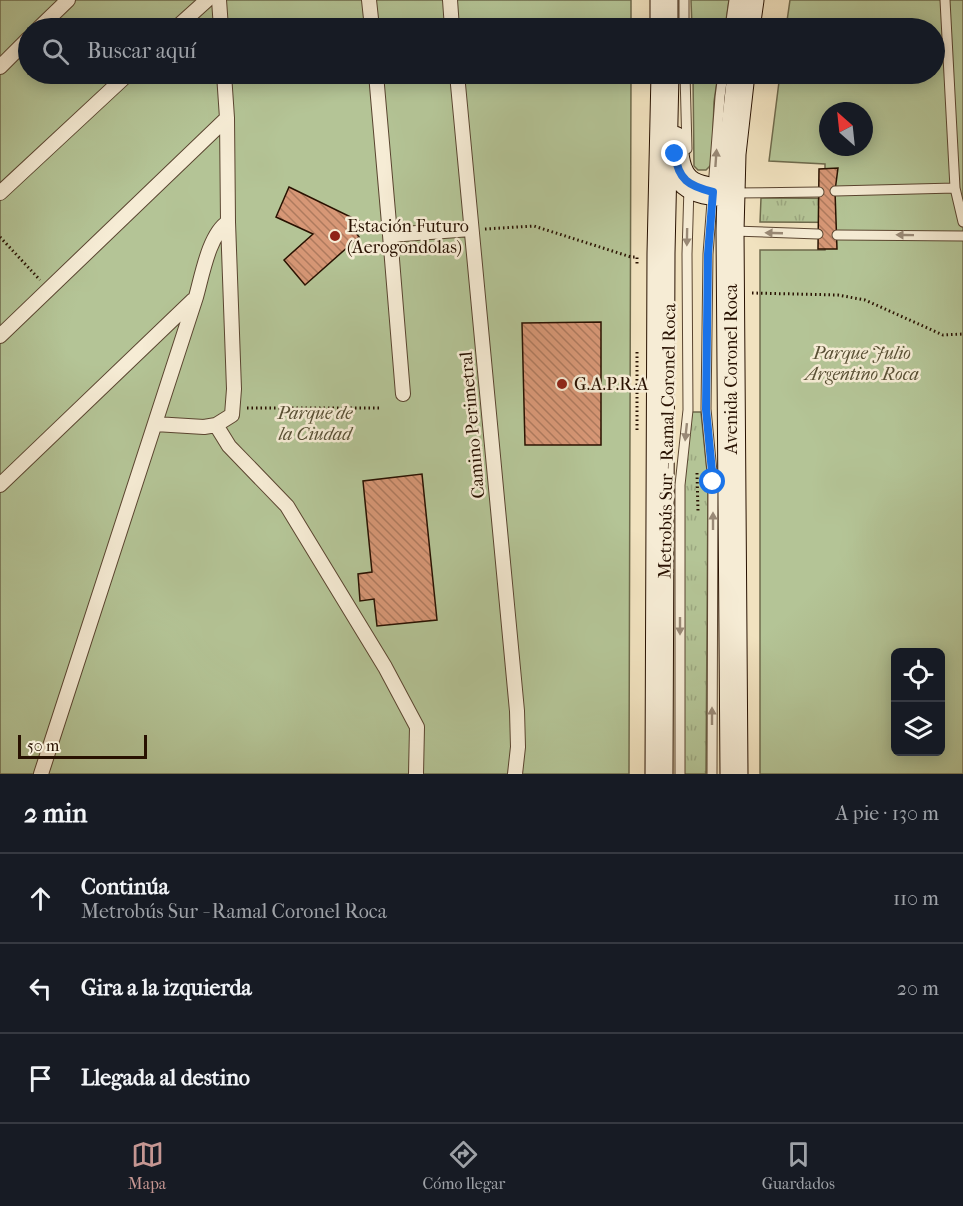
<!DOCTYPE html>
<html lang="es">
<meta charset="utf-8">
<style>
:root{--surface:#171b24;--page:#242831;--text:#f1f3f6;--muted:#9ea1a6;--line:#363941;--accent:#c59692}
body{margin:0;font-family:"IM FELL French Canon",serif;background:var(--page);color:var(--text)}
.controls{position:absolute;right:18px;bottom:18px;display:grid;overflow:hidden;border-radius:9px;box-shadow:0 3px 15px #0003}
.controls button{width:54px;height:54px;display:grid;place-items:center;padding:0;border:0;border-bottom:2px solid var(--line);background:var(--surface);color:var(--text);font:30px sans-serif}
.compass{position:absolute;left:819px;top:102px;width:54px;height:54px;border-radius:50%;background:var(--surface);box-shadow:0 3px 15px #0003;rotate:333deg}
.scale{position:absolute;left:18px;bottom:15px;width:129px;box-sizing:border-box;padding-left:6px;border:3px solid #281101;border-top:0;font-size:16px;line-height:21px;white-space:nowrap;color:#281101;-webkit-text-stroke:4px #f6ecd5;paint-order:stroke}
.stop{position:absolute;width:18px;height:18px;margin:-14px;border:4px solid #1a73e8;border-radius:50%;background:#fff}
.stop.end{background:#1a73e8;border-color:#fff;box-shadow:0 2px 6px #0008}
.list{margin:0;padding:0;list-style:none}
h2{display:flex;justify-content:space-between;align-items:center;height:78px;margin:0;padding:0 24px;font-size:26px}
h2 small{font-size:20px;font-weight:400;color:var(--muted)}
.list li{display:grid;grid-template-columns:39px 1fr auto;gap:18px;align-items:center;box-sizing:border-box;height:90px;padding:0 24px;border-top:2px solid var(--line)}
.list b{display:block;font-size:22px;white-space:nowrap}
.list p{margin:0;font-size:20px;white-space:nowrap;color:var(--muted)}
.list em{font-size:20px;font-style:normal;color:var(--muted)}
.icon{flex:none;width:33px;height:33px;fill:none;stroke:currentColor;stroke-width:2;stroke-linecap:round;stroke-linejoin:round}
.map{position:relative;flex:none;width:963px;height:774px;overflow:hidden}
.search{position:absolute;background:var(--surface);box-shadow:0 3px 15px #0003;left:18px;right:18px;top:18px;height:66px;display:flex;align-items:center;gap:15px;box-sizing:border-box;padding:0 21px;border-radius:33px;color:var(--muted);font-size:22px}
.sheet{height:348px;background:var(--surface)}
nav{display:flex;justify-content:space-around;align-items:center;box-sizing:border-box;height:84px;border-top:2px solid var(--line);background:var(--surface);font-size:16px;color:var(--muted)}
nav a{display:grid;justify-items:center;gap:3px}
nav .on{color:var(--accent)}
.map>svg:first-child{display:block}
</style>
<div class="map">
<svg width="963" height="774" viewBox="0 0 963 774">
<defs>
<pattern id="grass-tufts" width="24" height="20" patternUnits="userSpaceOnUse" patternTransform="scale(1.5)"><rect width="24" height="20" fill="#b4c496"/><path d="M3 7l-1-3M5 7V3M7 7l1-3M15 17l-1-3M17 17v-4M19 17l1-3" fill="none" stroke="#9ba780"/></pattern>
<pattern id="building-back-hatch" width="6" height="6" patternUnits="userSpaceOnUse" patternTransform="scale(1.5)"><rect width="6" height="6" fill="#d79776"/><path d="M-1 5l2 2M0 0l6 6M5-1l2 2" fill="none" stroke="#ae7a5e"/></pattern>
</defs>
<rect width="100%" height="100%" fill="#f1e2bf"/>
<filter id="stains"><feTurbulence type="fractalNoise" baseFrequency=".00333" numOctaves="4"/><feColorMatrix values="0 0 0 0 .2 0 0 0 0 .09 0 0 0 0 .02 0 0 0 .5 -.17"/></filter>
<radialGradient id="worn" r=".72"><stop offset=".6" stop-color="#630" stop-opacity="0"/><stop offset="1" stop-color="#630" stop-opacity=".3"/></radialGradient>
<path fill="url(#grass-tufts)" stroke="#6e6a4c" stroke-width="1.5" d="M761 198 930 199 932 223 760 222Z
M692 412H701L708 481 706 774H684V483Z"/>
<path fill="#b4c496" stroke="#6e6a4c" stroke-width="1.5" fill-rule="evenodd" d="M0 0H631V28H28V74H631L629 774H0Z
M691 0H729L725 28H692Z
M790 0H963V774H760V250H825V164L769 161 780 74H934V28H786ZM828 111H864V147H828ZM896 652H940V752H896Z
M693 74H718L714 102 712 164 706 170H698L694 166Z"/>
<path fill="url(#building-back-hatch)" stroke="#281101" stroke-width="1.5" d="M838 168 835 191 837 249H818L819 169Z
M289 187 359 221 353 229 359 237 305 285 284 260 313 234 276 217Z
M601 322V445H525L522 323Z
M422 474 437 620 377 626 374 599 360 601 358 574 372 572 363 481Z"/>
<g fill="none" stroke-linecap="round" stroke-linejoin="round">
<g stroke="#5a4530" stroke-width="11">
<path id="service" d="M684 0V28
M945 0 955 188 963 222
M730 28 734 0
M685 74 687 149
M835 191 955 188
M733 193 819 192
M734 231 818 234
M837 235 963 236
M680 774V485L688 410 687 254 689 187
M712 774 713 482 706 409 708 254 720 97 723 74"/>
</g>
<g stroke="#5a4530" stroke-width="16">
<path id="pedestrian" d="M219 0 221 28
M369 0 372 28
M450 0 452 28
M39 28 68 0
M176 28 207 0
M0 67 28 39
M376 74 390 235
M457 74 517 711 518 747 515 774
M0 193 128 74
M0 336 227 118
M403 394 390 235 471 229
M155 424 204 427 216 425 232 415 234 389 228 222 227 118 224 74
M216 425 229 446 287 506 385 667 417 727 416 774
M0 485 193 300
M41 774 196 297C202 276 209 234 228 222"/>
</g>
<g stroke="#281101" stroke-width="29">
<path id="secondary" d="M664 0V28
M746 28 750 0
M674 140C675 184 689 191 731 193
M659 774 661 253 665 74
M734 774 730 231 732 154 741 74"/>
</g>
<path stroke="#281101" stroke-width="3" stroke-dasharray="1.5 3" stroke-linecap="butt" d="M485 229 534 226 631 257H637V265
M0 237 40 280
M752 293 838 295 865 300 943 335 963 334
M247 408H379
M637 430V350
M697 473 698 511"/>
<use href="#service" stroke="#f6ecd5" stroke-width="9"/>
<use href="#pedestrian" stroke="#f6ecd5" stroke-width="14"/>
<use href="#secondary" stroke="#f6ecd5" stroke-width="27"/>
</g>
<defs><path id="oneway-solid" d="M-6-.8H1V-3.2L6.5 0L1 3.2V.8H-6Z" transform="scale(1.5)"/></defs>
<g fill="#998976">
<use href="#oneway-solid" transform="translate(716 158) rotate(-86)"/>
<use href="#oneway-solid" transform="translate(774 233) rotate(-178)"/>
<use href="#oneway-solid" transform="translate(905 235) rotate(-179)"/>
<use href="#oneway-solid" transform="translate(687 237) rotate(91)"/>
<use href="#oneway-solid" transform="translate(686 432) rotate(96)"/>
<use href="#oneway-solid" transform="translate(713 521) rotate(-90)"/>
<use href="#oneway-solid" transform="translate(680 626) rotate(90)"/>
<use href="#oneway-solid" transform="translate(712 716) rotate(-90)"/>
</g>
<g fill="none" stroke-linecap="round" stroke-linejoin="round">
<path stroke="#1a73e8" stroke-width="8" d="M675 154C678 180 689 186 713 192L708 254 706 409 713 482"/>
</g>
<g fill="#8f2418" stroke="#f6ecd5" stroke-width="2">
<circle cx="335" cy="236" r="6"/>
<circle cx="562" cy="384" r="6"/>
</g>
<g text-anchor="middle" stroke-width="5" stroke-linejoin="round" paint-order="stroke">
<g font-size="18" fill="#281101" stroke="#f6ecd5" text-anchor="start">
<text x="347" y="232">Estación Futuro<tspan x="347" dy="21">(Aerogondolas)</tspan></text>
<text x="574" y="390">G.A.P.R.A</text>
</g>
<g font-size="18" font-style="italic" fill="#595035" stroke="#f6ecd5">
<text x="862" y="359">Parque Julio<tspan x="862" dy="21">Argentino Roca</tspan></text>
<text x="315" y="419">Parque de<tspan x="315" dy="21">la Ciudad</tspan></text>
</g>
<g font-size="18" fill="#281101" stroke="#f6ecd5">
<text transform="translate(731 369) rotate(-90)" y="6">Avenida Coronel Roca</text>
<text transform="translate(472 425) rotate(-95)" y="6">Camino Perimetral</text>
<text transform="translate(667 441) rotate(-89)" y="6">Metrobús Sur - Ramal Coronel Roca</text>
</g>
</g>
<rect width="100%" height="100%" filter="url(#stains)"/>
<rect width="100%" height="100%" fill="url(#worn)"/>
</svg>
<div class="controls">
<button><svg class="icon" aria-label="locate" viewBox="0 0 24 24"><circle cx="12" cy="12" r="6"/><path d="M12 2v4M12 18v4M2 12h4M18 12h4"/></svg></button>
<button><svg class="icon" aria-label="layers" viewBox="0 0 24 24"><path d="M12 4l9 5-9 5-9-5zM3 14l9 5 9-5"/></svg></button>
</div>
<svg class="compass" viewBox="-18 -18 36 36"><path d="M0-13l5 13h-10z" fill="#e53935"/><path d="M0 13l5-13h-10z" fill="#9ea1a6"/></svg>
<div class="scale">50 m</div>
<div class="stop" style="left:713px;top:482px"></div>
<div class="stop end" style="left:675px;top:154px"></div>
<div class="search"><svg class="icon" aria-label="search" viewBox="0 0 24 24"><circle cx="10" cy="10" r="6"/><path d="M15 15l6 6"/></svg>Buscar aquí</div>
</div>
<section class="sheet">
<h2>2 min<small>A pie · 130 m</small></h2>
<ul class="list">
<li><svg class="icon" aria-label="ahead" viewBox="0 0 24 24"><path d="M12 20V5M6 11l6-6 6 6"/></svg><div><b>Continúa</b><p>Metrobús Sur - Ramal Coronel Roca</p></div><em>110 m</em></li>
<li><svg class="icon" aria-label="left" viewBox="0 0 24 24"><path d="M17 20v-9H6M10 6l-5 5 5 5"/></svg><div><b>Gira a la izquierda</b></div><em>20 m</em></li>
<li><svg class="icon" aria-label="arrive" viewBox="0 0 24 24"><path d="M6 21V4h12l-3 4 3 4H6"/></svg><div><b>Llegada al destino</b></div></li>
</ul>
</section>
<nav>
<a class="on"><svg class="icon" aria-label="map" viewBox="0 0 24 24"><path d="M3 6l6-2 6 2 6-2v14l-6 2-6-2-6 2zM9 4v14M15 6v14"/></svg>Mapa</a>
<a><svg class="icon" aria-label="directions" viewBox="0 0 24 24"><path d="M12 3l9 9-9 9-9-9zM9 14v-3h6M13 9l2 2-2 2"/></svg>Cómo llegar</a>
<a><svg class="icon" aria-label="saved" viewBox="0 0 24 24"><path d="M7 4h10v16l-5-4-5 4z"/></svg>Guardados</a>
</nav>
